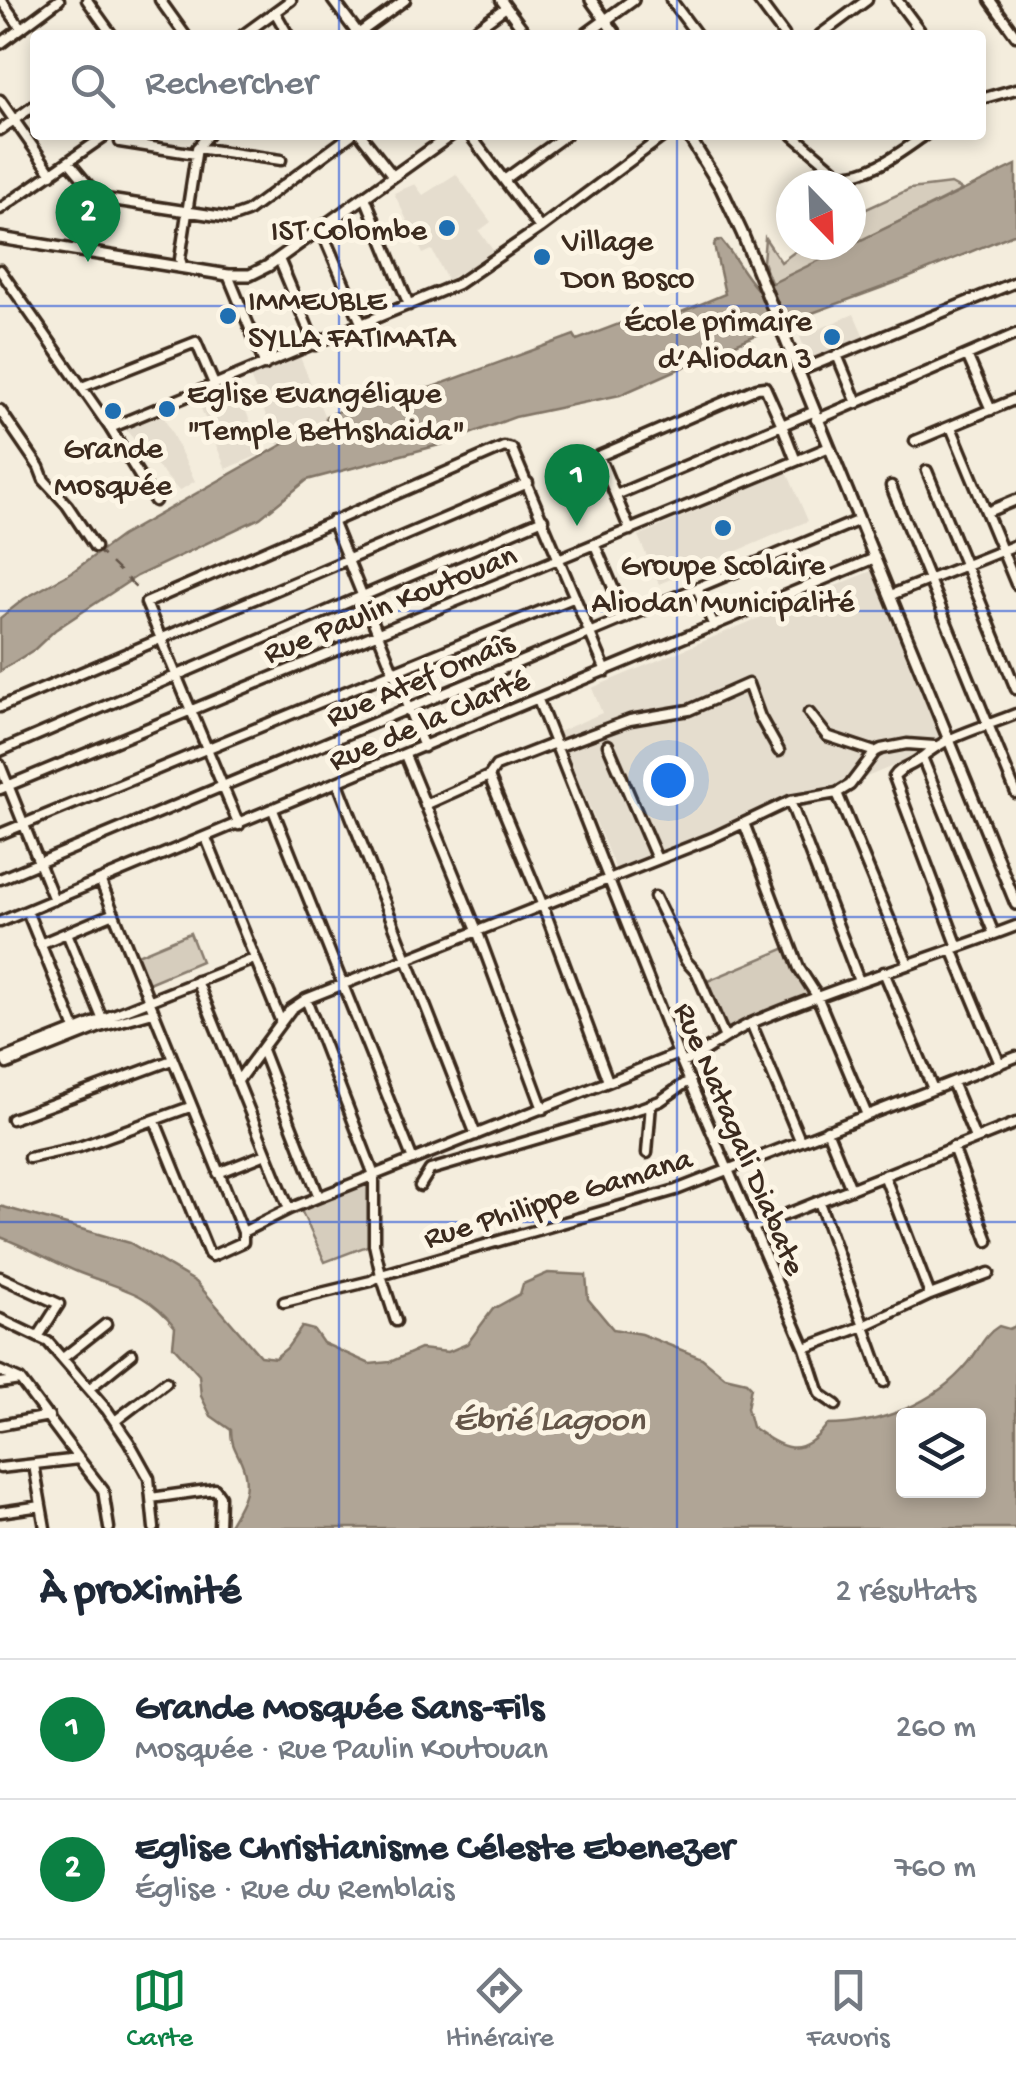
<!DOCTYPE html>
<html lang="fr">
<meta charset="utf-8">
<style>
:root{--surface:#fff;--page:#f2f2f3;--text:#1f2937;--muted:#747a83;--line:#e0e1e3;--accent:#0b8043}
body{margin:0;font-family:"Gochi Hand",sans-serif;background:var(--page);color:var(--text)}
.controls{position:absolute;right:30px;bottom:30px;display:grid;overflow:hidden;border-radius:10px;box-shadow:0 5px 15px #0003}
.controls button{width:90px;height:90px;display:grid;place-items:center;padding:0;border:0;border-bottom:2px solid var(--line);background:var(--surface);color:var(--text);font:50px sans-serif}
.compass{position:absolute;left:776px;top:170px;width:90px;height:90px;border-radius:50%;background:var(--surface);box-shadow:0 5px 15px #0003;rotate:157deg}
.you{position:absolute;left:668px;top:780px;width:35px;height:35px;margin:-25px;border:8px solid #fff;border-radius:50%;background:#1a73e8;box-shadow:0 0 0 15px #1a73e833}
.badge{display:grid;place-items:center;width:65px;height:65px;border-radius:50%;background:var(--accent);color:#fff;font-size:32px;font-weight:700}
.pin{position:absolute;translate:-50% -82px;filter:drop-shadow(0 2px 5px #0008)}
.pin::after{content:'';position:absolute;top:52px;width:35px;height:30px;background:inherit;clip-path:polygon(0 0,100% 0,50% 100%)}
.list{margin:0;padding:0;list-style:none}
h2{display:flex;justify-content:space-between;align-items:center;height:130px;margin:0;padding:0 40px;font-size:42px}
h2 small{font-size:32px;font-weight:400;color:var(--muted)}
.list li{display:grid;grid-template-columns:65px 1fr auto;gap:30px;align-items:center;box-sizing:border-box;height:140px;padding:0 40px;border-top:2px solid var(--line)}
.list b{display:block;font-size:38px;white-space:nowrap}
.list p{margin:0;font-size:32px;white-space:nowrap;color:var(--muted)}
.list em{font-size:32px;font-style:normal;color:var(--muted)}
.icon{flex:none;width:55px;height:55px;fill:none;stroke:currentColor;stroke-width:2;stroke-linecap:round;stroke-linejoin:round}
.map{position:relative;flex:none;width:1016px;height:1528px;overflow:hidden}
.search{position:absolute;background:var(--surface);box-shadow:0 5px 15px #0003;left:30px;right:30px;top:30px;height:110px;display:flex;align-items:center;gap:25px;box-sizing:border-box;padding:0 35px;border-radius:10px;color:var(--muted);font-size:38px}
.sheet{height:410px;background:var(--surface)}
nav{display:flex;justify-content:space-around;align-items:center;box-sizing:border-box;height:140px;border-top:2px solid var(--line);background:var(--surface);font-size:28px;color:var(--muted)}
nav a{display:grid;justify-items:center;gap:5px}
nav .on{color:var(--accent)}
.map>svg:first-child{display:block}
</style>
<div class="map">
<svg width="1016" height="1528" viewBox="0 0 1016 1528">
<rect width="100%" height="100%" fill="#f4eddd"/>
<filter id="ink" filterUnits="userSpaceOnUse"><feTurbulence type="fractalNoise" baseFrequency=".01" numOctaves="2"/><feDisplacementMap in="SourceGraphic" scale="20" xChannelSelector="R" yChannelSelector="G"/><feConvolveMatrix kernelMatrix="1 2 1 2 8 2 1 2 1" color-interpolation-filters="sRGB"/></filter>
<g filter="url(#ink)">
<path fill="#e5ddce" d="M456 174 491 222 479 231 495 253 447 280 432 250 423 254 394 193 415 184 423 195Z
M854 314 864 337 809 360 800 337Z
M300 357 326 420 279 447 250 377Z
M234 384 264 453 226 469 197 399Z
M162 413 195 481 179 491 125 429Z
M787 472 808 521 659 584 638 536Z
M876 569 948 743 620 880 558 732 602 713 592 688Z"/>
<path fill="#d6cdbd" stroke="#887c6e" stroke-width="2.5" d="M951 184 962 190 772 285 763 262 765 238 781 262 804 245H851V216L910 189Z
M190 933 201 961 146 984 135 956Z
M793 945 813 992 723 1030 703 983Z
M372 1180 370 1245 325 1262 300 1208Z"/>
<path fill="#b0a596" stroke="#817466" stroke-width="2.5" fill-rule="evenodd" d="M1016 165V233L905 279 774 327 620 395 515 417 443 444 307 480 260 518 137 576 55 630 35 649 0 671V618L24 599 72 572 121 536 326 420V416L400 388H430L574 335 577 340 624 322 627 330 643 328 725 294 714 245 716 241 721 240C735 256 743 275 758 290Z
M0 1206 130 1243 196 1282 260 1356 275 1358 287 1348 302 1327 314 1330 323 1343 370 1364 390 1362 420 1349 448 1352 467 1344 493 1309 520 1294 523 1284 548 1273 586 1275 588 1299 613 1329 641 1334 702 1358 725 1377 746 1382 751 1387 747 1408 752 1427C782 1448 800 1461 827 1425 879 1425 935 1404 969 1362 980 1348 984 1335 999 1326L1009 1329 1016 1326V1528H227C241 1504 253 1489 241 1461 235 1449 231 1443 231 1430L211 1416 201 1396 199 1375 173 1346 175 1327C147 1291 121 1289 80 1273 53 1262 28 1247 0 1237ZM904 1416H978V1490H904Z"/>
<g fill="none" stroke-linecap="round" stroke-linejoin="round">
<path stroke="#645548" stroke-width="2.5" stroke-dasharray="12 10" stroke-linecap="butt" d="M95 548 137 588"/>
<g stroke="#3b2a1e" stroke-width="15">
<path id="minor" d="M1 0 21 28
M87 0 112 35
M160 0 185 35
M501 0 527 35
M671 0 697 35
M758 0 784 35
M897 0 923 35
M990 0 1016 36
M275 12 288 35
M358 34 405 0
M243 35 291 0
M468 35 506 7
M820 35 867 0
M0 44 59 0
M981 99 1016 89
M0 100 52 174
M0 130 35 105
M361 135 393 176
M470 135 540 228
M793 135 839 174C869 178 902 151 925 135
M120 142 196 154
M197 148 281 160
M69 162 99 198 230 218 247 212 351 135
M504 180 566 135
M365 197 409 305
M0 209 106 135
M321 229 362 325
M279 259 315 345
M183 268 180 259 197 148 208 135
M0 270 110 428 155 501
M228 275 265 365
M837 355 857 403
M967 355 991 410
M799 371 1016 282
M82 387 196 342 214 384
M0 410 39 467 44 480 67 505 95 547
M813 412 782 425 796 461 827 448
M816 420 1016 334
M951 427 1016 584
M110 428 458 284 540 228 665 135
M915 441 1016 399
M927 471 1016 689
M891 486 1016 793
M616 495 782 425 765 387 757 388 599 456 630 530
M987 512 1016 500
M332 521 424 747
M595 545 626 618
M697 588 714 626
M891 595 1016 545
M538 700 678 1054 805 1348 864 1326 930 1295 884 1175
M0 707 528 483
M809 713 827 736 875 752
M608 745 657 859
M557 747 630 720 689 710 748 684 760 717 779 751
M0 751 543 519
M405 755 478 933 543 1109
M922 757 994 934
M0 765 54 900
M489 776 543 906 608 1081
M338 783 476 1135
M0 789 796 461
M837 793 908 964
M790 801 859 981
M425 805 489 776 496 766 555 743
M273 810 413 1160
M744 823 799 968 817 996 867 1115
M239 825 146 603 504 447 512 449 606 671
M0 834 575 597
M206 838 281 1022
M0 879 857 521
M101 882 243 1232 289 1209 678 1054
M655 897 686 961 697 973 725 1038
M27 911 75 1029
M0 922 875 558
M67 933 102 1018
M40 944 114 913
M958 947 894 777C900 767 911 767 920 759 945 736 984 727 1016 714
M952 949 1000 1064
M884 972 933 1089
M197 981 289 1209
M306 999 374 1175V1244L381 1275 676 1190 1016 1057
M751 1023 800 1140
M262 1050 319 1197
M0 1060 254 959
M682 1063C709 1051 729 1032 756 1021 841 985 930 959 1016 926
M7 1064 100 1027 153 1012
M237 1082 291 1009 306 999 712 838 790 801 837 793 850 785 875 752 881 749 907 744 934 746
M952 1082 975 1138
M12 1119 172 1060
M155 1121 209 1254 212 1256 243 1242V1232
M827 1130 851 1189
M953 1147 988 1241
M647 1153 651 1104
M29 1158 79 1147 190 1107
M218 1173 266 1154
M420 1186 430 1170 641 1108 660 1101 690 1080
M819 1202 884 1382
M752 1228 1016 1123
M0 1277 59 1304 38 1337
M930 1295 989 1273
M284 1302 371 1281 381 1275 396 1321
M0 1319 48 1342 107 1410 129 1442 149 1478 154 1528
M805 1348 820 1394 836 1405
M63 1358 106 1324
M0 1371 20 1380 79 1459
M0 1383 20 1380
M90 1388 132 1354
M115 1421 166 1382
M0 1425 49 1416
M34 1465 45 1528
M0 1468 79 1459 103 1490 109 1528
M151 1498 215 1489 220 1496 219 1528
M0 1512 41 1506"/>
</g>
<g stroke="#3b2a1e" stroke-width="16">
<path id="tertiary" d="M333 0 359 35
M591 0 616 35
M585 35 633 0
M688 135 721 188 742 233 1016 904
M0 238 228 275H250L268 266 451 135"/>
</g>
<use href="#minor" stroke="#fcf5e5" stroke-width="8"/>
<use href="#tertiary" stroke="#fcf5e5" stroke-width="9"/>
</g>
</g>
<path fill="none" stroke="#1d4ed8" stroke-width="2.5" stroke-opacity="0.55" d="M339 0V35M677 0V35M339 135V1528M677 135V1528M0 306H1016M0 611H1016M0 917H1016M0 1222H1016"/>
<g fill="#1f6fb2" stroke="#fcf5e5" stroke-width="4">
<circle cx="447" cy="228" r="10"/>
<circle cx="542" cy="257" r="10"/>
<circle cx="228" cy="316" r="10"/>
<circle cx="832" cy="337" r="10"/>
<circle cx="167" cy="409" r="10"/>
<circle cx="113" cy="411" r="10"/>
<circle cx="723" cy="528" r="10"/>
</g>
<g text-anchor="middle" stroke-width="10" stroke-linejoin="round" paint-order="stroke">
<g font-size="32" fill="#3b2a1e" stroke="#fcf5e5" text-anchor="start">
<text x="427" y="239" text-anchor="end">IST Colombe</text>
<text x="562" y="250">Village<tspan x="562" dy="37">Don Bosco</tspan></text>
<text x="248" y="309">IMMEUBLE<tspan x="248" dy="37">SYLLA FATIMATA</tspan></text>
<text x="812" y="330" text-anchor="end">École primaire<tspan x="812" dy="37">d’Aliodan 3</tspan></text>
<text x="187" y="402">Eglise Evangélique<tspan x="187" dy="37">"Temple Bethshaida"</tspan></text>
<text x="113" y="457" text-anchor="middle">Grande<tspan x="113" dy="37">Mosquée</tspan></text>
<text x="723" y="574" text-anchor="middle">Groupe Scolaire<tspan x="723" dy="37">Aliodan Municipalité</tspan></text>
</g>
<g font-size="32" fill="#3b2a1e" stroke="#fcf5e5">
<text transform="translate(389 602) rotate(-22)" y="11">Rue Paulin Koutouan</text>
<text transform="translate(419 677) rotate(-23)" y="11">Rue Atef Omaîs</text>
<text transform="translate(428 718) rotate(-23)" y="11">Rue de la Clarté</text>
<text transform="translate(742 1138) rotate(67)" y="11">Rue Natagali Diabate</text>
<text transform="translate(557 1196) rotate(-17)" y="11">Rue Philippe Gamana</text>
</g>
<g font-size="35" font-style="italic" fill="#645548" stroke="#fcf5e5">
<text x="549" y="1429">Ébrié Lagoon</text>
</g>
</g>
</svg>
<div class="controls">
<button><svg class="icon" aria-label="layers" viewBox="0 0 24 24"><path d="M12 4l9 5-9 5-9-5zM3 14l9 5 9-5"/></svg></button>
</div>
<svg class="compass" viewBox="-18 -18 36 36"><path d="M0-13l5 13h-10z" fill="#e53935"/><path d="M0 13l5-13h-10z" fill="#747a83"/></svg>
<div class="you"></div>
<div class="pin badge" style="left:577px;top:526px">1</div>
<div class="pin badge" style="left:88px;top:262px">2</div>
<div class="search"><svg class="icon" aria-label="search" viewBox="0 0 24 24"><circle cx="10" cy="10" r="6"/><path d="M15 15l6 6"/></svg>Rechercher</div>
</div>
<section class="sheet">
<h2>À proximité<small>2 résultats</small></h2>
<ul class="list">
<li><span class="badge">1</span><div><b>Grande Mosquée Sans-Fils</b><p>Mosquée · Rue Paulin Koutouan</p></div><em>260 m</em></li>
<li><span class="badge">2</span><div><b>Eglise Christianisme Céleste Ebenezer</b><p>Église · Rue du Remblais</p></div><em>760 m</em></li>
</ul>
</section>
<nav>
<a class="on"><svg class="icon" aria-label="map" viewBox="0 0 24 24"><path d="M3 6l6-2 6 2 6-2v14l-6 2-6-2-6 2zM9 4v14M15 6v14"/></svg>Carte</a>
<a><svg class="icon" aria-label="directions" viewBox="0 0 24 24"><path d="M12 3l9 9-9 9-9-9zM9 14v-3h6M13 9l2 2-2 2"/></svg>Itinéraire</a>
<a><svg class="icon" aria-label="saved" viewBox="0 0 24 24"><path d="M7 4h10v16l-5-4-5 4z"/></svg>Favoris</a>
</nav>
